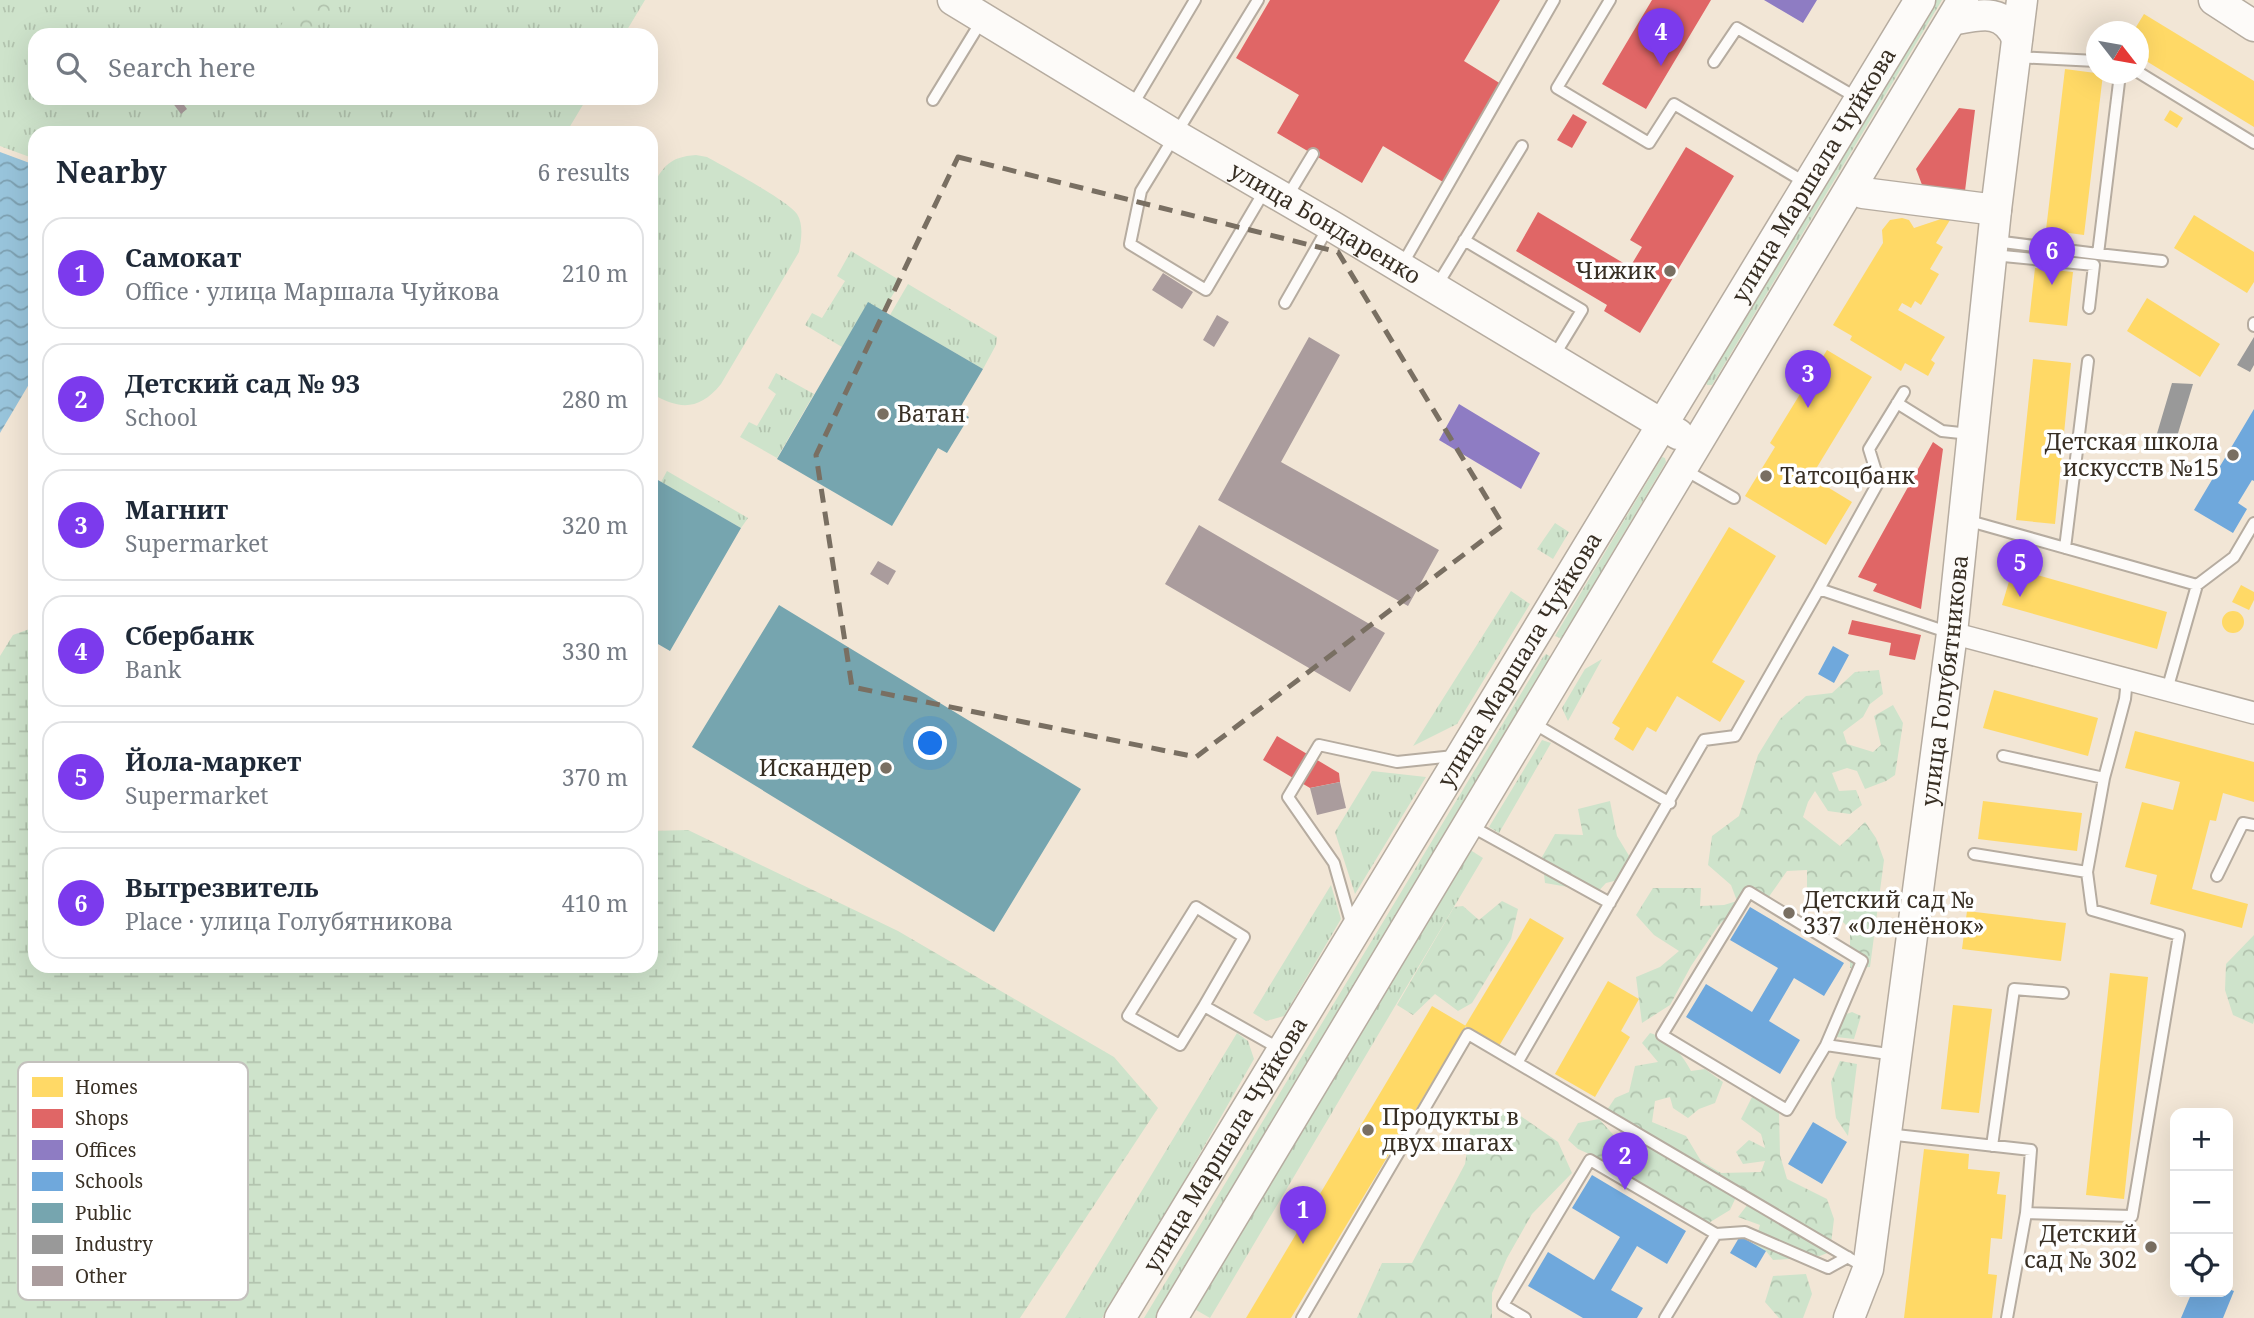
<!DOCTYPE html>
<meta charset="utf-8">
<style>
:root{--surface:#fff;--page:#f2f2f3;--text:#1f2937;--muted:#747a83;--line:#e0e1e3;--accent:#7c3aed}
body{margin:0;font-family:"Noto Serif",serif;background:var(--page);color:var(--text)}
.controls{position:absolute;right:21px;bottom:21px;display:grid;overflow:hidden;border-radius:14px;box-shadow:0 7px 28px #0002}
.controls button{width:63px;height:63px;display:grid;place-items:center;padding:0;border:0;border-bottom:2px solid var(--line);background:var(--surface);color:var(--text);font:35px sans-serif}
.compass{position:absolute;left:2086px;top:21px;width:63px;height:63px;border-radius:50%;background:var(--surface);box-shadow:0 7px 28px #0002;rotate:121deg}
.you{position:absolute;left:931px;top:744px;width:24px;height:24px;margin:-18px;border:5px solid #fff;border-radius:50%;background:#1a73e8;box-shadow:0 0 0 10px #1a73e833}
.badge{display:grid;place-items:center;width:46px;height:46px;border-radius:50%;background:var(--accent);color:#fff;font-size:23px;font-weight:700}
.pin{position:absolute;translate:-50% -58px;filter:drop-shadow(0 2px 4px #0008)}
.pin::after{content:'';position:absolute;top:37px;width:24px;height:21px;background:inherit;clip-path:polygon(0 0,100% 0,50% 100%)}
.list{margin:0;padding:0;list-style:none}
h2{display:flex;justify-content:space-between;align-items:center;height:91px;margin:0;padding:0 28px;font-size:30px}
h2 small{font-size:23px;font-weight:400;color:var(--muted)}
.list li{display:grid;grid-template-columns:46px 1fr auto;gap:21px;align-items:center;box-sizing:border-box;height:112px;margin:0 14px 14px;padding:0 14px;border:2px solid var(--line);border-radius:21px}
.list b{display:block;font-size:26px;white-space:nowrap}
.list p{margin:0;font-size:23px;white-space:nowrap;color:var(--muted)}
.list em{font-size:23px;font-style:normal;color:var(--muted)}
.icon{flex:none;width:38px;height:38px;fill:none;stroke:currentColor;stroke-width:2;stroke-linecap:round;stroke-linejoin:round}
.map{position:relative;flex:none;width:2254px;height:1318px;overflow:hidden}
.search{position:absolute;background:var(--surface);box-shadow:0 7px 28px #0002;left:28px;top:28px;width:630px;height:77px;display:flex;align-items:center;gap:18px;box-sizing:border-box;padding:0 24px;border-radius:21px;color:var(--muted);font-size:26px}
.panel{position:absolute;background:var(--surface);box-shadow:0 7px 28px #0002;left:28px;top:126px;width:630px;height:847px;border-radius:21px}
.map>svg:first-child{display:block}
</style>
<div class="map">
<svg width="2254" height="1318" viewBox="0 0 2254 1318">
<defs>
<pattern id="grass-tufts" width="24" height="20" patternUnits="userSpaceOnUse" patternTransform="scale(1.75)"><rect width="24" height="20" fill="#cee3cb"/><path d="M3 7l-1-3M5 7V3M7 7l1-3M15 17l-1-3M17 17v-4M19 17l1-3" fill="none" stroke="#b2c3ae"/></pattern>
<pattern id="forest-crowns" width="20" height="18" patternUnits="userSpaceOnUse" patternTransform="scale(1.75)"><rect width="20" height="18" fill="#cee3cb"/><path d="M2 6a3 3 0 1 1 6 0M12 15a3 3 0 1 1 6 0" fill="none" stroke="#b2c3ae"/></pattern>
<pattern id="wetland-marsh" width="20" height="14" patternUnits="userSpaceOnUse" patternTransform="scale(1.75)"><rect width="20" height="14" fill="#cee3cb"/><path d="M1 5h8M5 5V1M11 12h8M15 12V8" fill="none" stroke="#b2c3ae"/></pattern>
<pattern id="water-waves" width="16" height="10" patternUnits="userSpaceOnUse" patternTransform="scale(1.75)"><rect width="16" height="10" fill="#98c4db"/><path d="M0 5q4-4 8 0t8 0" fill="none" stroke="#7da0b1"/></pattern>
</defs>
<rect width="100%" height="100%" fill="#f2e6d6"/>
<path fill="url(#grass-tufts)" d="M0 0H645L624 35H35V98H587L566 133H35V159L0 146Z
M1935 0H1942L1712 385H1707L1706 381Z
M696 155 707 157C725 167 787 200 797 214 804 225 801 241 799 252L721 384C699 411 679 410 651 393V188C664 166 669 157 696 155Z
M851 251 901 281 883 311 868 303 842 347 805 325 812 313 822 318 845 281 837 276Z
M908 284 997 337 996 345 983 369 890 315Z
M776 373 814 394 777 458 740 437 749 422 757 426 776 394 768 388Z
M1662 457 1665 458 1666 462 1609 558 1564 642 1560 638 1555 636Z
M667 471 748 518 741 528 661 482Z
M1555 523 1569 532 1553 559 1537 549Z
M1511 591 1530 604 1457 724 1413 746Z
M1546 654 1553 658 1157 1318H1144L1543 657Z
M1602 659 1568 721 1562 708 1585 669Z
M1542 740 1551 743 1499 833 1489 827Z
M1372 771 1426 777 1355 894 1335 832Z
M1467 848 1483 858 1210 1318 1191 1307Z
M1331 885 1341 919 1284 1016 1266 1021 1253 1013Z
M1237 1033 1248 1041 1254 1059 1151 1239 1102 1318H1065Z"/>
<path fill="url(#forest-crowns)" d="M297 0H339L327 18 307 35H275Z
M1879 670 1883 694 1870 704 1863 717 1843 732 1847 744 1873 752 1881 745 1874 716 1893 705 1903 723 1895 775 1886 781 1865 789 1857 771 1847 768 1832 773 1839 791 1856 790 1862 805 1850 814 1828 811 1815 791 1808 802 1803 817 1840 846 1865 822 1876 838 1884 860 1870 967 1850 968V929L1841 920 1836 901 1815 905 1807 887V870L1787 871 1768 898 1747 886 1731 913 1718 926 1691 966 1670 1005 1642 1023 1636 977 1660 967 1679 951 1654 935 1636 915 1653 888H1701L1700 906 1724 905 1737 901 1731 885 1708 865 1712 836 1739 816 1758 755 1780 719 1806 696 1832 693 1855 672Z
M1610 801 1617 836 1634 864 1626 878 1606 883 1594 896 1574 888 1545 883 1542 857 1555 834 1583 835 1578 809Z
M1502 901 1518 909 1511 939 1472 1003 1458 1011 1435 994 1413 1015 1397 1005 1454 907 1463 906 1479 920Z
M2254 935V1020L2253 1024 2233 1015 2225 990 2226 964Z
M1852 1012 1861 1016 1854 1039 1836 1037 1841 1016Z
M1650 1033C1668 1038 1683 1055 1691 1071L1705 1069 1723 1082 1715 1103 1699 1109 1688 1118 1673 1108 1670 1097 1655 1101 1652 1122 1686 1136 1701 1161 1721 1173 1761 1172 1765 1161 1743 1164 1736 1152 1749 1140 1765 1148 1761 1134 1741 1119 1752 1097 1779 1112 1780 1155 1787 1179 1827 1199 1834 1219 1830 1252 1817 1257 1773 1260 1766 1251 1754 1244 1760 1225 1738 1217 1748 1204 1736 1197 1730 1210 1707 1224 1627 1177 1617 1164 1623 1162 1621 1156 1605 1161 1578 1149 1568 1140 1578 1123 1599 1119 1630 1153 1639 1143 1607 1110 1615 1098 1629 1092 1635 1066 1658 1062 1642 1043Z
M1840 1061 1857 1064 1848 1136 1836 1118 1831 1082Z
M1512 1110 1558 1142 1572 1173 1532 1214 1507 1258 1492 1293V1318H1357L1382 1263H1412L1465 1164 1471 1122Z
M1806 1274 1812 1294 1803 1318H1779L1765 1302 1773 1276Z"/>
<path fill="url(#wetland-marsh)" d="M35 627V966H651V831L688 830 898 931 1114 1057 1158 1108 1020 1318H0V656L13 635Z"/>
<path fill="url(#water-waves)" d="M0 152 35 165V374L0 433Z"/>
<path fill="#ffd966" d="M2144 14 2254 81V127L2138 56V32H2133Z
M2065 69 2103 74 2084 235 2046 230Z
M2170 110 2183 118 2177 128 2164 120Z
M1953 215 1936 243 1943 247 1930 269 1939 274 1921 305 1915 301 1911 308 1902 303 1898 310 1945 337 1931 360 1935 363 1928 376 1905 363 1901 371 1850 340 1852 336 1833 325 1883 243 1882 230 1890 220 1902 218 1909 220 1914 228Z
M2194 215 2254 252V282L2247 293 2174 248Z
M2035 268 2073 272 2067 326 2029 322Z
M2147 298 2220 344 2200 377 2127 331Z
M1827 350 1872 377 1811 477 1852 502 1826 545 1745 496 1775 447 1770 443Z
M2033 359 2071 363 2055 524 2016 520Z
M1729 527 1776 556 1712 662 1745 681 1720 722 1677 696 1656 732 1647 727 1633 751 1614 739 1620 728 1612 723Z
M2013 568 2167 612 2157 649 2002 605Z
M2241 585 2254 592V600L2249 610 2232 602Z
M2222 622a11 11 0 1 1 22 0a11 11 0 1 1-22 0Z
M1994 690 2098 718 2088 756 1983 728Z
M2135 731 2254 762V802L2223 793 2216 821 2210 820 2192 889 2248 904 2242 928 2150 904 2157 875 2125 867 2142 802 2173 810 2180 782 2125 768Z
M1983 801 2082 813 2077 851 1978 839Z
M1967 911 2066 923 2061 961 1962 949Z
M1530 918 1564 938 1499 1046 1465 1026Z
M2110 973 2148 977 2124 1199 2086 1195Z
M1608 981 1639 999 1621 1031 1630 1037 1595 1097 1555 1074Z
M1953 1005 1992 1009 1979 1113 1941 1109Z
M1432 1006 1466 1026 1335 1244 1291 1318H1246Z
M1924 1149 1969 1154 1968 1169 2000 1172 1997 1194 2006 1195 2002 1239 1991 1238 1988 1274 1997 1275 1992 1318H1904Z"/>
<path fill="#e06666" d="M1270 0H1500L1464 61 1501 84 1443 182 1383 146 1362 183 1277 133 1299 95 1236 58Z
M1652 0H1711L1646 109 1602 84Z
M1959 108 1975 110 1965 191 1924 190 1916 169Z
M1573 114 1587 122 1572 148 1557 140Z
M1686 147 1734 176 1640 333 1604 311 1607 305 1516 251 1538 212 1630 267 1642 247 1630 240Z
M1933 442 1943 449 1921 609 1873 591 1877 584 1858 577Z
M1852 620 1921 635 1915 660 1889 655 1891 643 1848 634Z
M1277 736 1339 773 1340 782 1310 788 1263 760Z"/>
<path fill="#8e7cc3" d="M1764 0H1817L1803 23Z
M1459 404 1540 453 1521 489 1439 440Z"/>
<path fill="#6fa8dc" d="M2254 409V481L2252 480 2238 503 2247 509 2233 533 2194 510Z
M1833 646 1849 655 1834 683 1818 674Z
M1750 907 1844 963 1824 996 1794 978 1769 1021 1800 1040 1780 1074 1686 1017 1706 984 1752 1012 1778 968 1730 940Z
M1813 1122 1847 1142 1822 1184 1788 1164Z
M1592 1175 1686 1231 1667 1264 1637 1246 1611 1290 1643 1308 1637 1318H1583L1528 1286 1548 1252 1594 1280 1620 1237 1572 1208Z
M1740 1236 1766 1251 1756 1268 1730 1253Z
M2228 1289 2234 1291 2223 1318H2181L2192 1292H2228Z"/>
<path fill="#76a5af" d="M868 302 983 369 958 411 969 417 947 453 938 448 892 526 777 459Z
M651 476 741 528 670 651 651 640Z
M779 605 1081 789 994 932 692 747Z"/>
<path fill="#999" d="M2254 337V365L2250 372 2237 365Z
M2172 383 2193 384 2172 453 2153 447Z"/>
<path fill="#aa9c9d" d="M169 98H179L187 109 181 114Z
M1163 273 1193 292 1182 309 1152 290Z
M1217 315 1229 322 1214 347 1203 340Z
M1309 337 1340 355 1281 462 1439 550 1408 606 1218 500Z
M1199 525 1385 633 1350 692 1165 584Z
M878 561 896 571 888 585 870 574Z
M1340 782 1346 808 1317 815 1310 788Z"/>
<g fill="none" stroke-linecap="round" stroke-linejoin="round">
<g stroke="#b6aca0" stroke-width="14">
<path id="lane" d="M1258 0 1141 191 1130 244 1206 290 1265 190
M1610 0 1557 88 1649 143 1674 104 1806 183
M2015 57 2096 61
M1714 62 1737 28 1859 99
M2138 72 2254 143
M933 100 982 20
M1132 106 1195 0
M1287 197 1313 154
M1464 240 1582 310 1554 356
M1995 241 2098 254 2120 74
M2098 254 2162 261
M1993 255 2094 265 2089 308
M1402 265 1554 0
M1436 287 1522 146
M1285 303 1329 226
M2254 323V326
M1897 403 1942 431 1970 434
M1685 470 1734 498
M1966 520 2197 585 2167 690
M2065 548 2088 361
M2197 585 2234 557 2254 523
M1819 589 1879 481 1869 449 1904 392
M1533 723 1670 803
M2003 756 2104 778
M1469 825 1610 903
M1974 854 2087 872
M2217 876 2243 823 2254 825
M1352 926 1334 863 1288 797 1319 745 1397 762 1454 756
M1204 1006 1180 1045 1128 1016 1196 907 1244 937 1204 1006 1280 1049
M1826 1045 1787 1110 1662 1035 1749 892 1862 961 1826 1045 1895 1055
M1517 1063 1704 740 1735 736 1819 589 1950 633
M1887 1134 2031 1150 2026 1213 2007 1318
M1992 1146 2014 989 2063 993
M2026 1213 2132 1216 2179 935 2092 910 2087 872 2104 778 2125 699 2127 679
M1302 1318 1468 1034 1866 1268
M1525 1318 1503 1305 1590 1160 1716 1234 1745 1232 1828 1268 1848 1257
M1665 1318 1716 1234"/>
</g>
<g stroke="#b6aca0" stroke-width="24">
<path id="street" d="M1952 633 2254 713"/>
</g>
<g stroke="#b6aca0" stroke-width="33">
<g id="secondary">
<path id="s1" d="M953 0 1175 135 1330 225 1678 434"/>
<path d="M2214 0 2254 26"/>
<path d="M1952 20C1979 15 2003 7 2017 38"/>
<path d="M1852 186 1863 193 1996 210"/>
<path id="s2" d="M1120 1318 1920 0"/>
<path d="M1172 1318 1963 0"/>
<path id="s3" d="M1849 1318 1868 1269 1952 633 1996 210 2022 0"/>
</g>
</g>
<use href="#lane" stroke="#fdfbf9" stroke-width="10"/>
<use href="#street" stroke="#fdfbf9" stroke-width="21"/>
<use href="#secondary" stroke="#fdfbf9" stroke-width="30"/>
</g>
<path fill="none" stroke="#796f62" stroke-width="5" stroke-dasharray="14 9" stroke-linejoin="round" d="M958 157 1338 252 1503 525 1196 757 852 687 816 455Z"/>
<g fill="#796f62" stroke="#fff" stroke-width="2.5">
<circle cx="1670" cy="271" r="7"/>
<circle cx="883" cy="414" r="7"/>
<circle cx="2233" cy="455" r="7"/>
<circle cx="1766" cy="476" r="7"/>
<circle cx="886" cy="768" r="7"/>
<circle cx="1789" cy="913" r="7"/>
<circle cx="1368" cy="1130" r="7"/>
<circle cx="2151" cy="1247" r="7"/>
</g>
<g text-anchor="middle" stroke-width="7" stroke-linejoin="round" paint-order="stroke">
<g font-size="23" fill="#382f24" stroke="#fff">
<text dy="8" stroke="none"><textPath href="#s2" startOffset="1337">улица Маршала Чуйкова</textPath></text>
<text dy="8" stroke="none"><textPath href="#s1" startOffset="434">улица Бондаренко</textPath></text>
<text dy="8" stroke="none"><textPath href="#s2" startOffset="770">улица Маршала Чуйкова</textPath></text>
<text dy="8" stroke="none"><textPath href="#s3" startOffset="646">улица Голубятникова</textPath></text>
<text dy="8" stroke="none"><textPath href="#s2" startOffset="203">улица Маршала Чуйкова</textPath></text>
</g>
<g font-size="23" fill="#382f24" stroke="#fff" text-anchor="end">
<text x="1656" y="279">Чижик</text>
<text x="897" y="422" text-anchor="start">Ватан</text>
<text x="2219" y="450">Детская школа<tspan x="2219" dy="26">искусств №15</tspan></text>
<text x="1780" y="484" text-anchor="start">Татсоцбанк</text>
<text x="872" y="776">Искандер</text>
<text x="1803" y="908" text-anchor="start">Детский сад №<tspan x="1803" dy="26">337 «Оленёнок»</tspan></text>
<text x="1382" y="1125" text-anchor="start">Продукты в<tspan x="1382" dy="26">двух шагах</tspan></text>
<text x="2137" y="1242">Детский<tspan x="2137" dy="26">сад № 302</tspan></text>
</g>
</g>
<rect x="18" y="1062" width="230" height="238" rx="10" fill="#fff" stroke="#c3c1bd" stroke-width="2"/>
<rect x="32" y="1077" width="31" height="20" fill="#ffd966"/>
<rect x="32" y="1109" width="31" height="19" fill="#e06666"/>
<rect x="32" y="1140" width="31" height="20" fill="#8e7cc3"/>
<rect x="32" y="1172" width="31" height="19" fill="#6fa8dc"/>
<rect x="32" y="1203" width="31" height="20" fill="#76a5af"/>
<rect x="32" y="1235" width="31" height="19" fill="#999"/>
<rect x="32" y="1266" width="31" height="20" fill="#aa9c9d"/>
<g font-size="19" fill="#382f24">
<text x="75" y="1094">Homes</text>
<text x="75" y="1125">Shops</text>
<text x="75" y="1157">Offices</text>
<text x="75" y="1188">Schools</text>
<text x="75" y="1220">Public</text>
<text x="75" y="1251">Industry</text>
<text x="75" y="1283">Other</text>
</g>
</svg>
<div class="controls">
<button>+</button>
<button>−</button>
<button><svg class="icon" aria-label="locate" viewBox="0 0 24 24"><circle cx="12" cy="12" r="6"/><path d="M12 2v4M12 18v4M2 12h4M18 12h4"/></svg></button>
</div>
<svg class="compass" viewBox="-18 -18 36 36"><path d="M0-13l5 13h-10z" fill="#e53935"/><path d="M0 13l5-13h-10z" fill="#747a83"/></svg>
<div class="you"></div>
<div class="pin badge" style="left:1303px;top:1244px">1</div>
<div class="pin badge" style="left:1625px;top:1190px">2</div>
<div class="pin badge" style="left:1808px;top:408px">3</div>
<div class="pin badge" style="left:1661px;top:66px">4</div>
<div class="pin badge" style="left:2020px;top:597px">5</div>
<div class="pin badge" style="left:2052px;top:285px">6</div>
<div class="search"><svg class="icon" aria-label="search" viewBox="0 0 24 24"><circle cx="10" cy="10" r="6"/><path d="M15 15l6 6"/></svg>Search here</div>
<section class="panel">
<h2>Nearby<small>6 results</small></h2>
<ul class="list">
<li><span class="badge">1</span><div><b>Самокат</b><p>Office · улица Маршала Чуйкова</p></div><em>210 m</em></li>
<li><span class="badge">2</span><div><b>Детский сад № 93</b><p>School</p></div><em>280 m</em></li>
<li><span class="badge">3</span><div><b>Магнит</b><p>Supermarket</p></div><em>320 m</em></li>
<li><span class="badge">4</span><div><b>Сбербанк</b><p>Bank</p></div><em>330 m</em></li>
<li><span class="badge">5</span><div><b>Йола-маркет</b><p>Supermarket</p></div><em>370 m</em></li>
<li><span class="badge">6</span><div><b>Вытрезвитель</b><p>Place · улица Голубятникова</p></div><em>410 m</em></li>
</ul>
</section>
</div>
